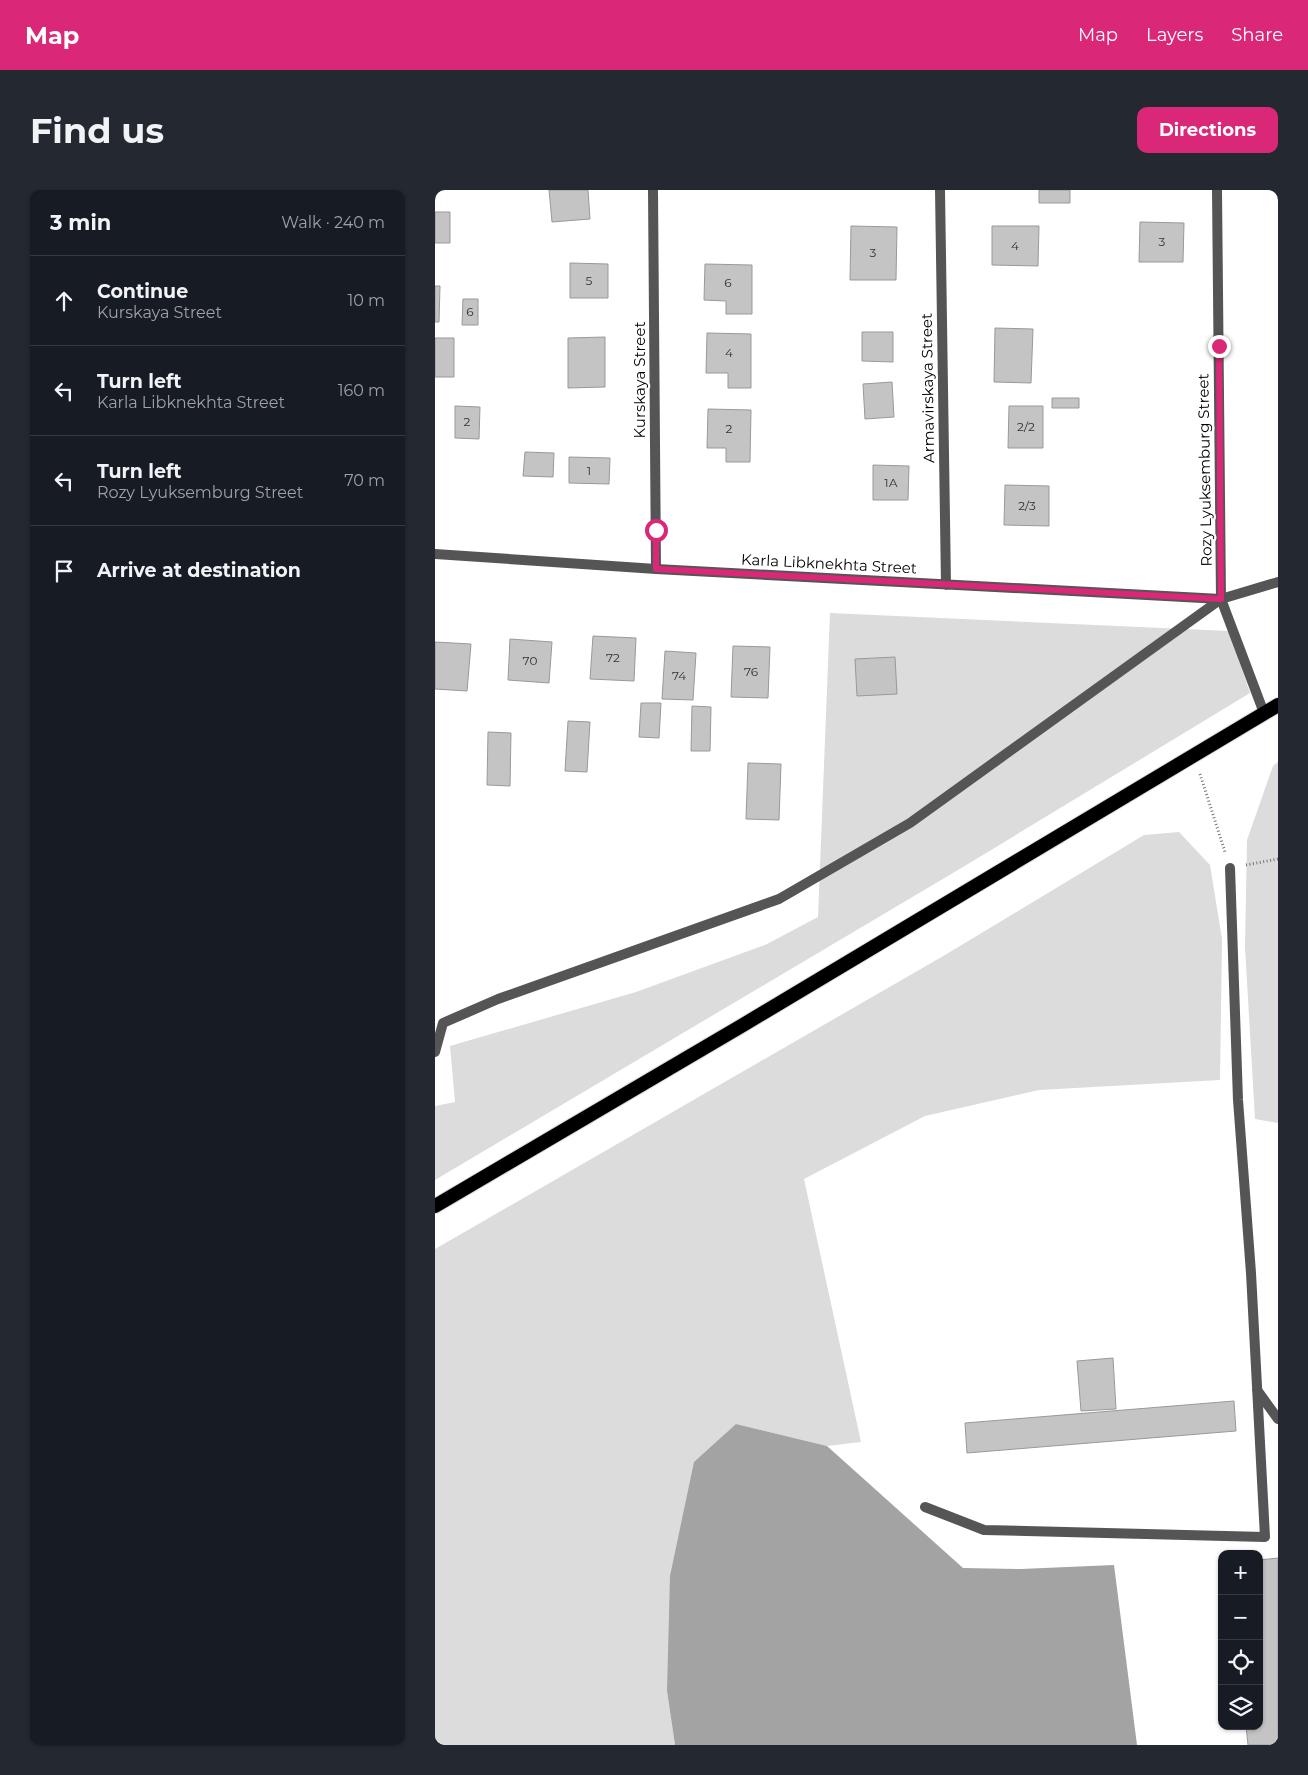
<!DOCTYPE html>
<meta charset="utf-8">
<style>
:root{--surface:#171b24;--page:#242831;--text:#f1f3f6;--muted:#9ea1a6;--line:#363941;--accent:#db2777}
body{margin:0;font-family:Montserrat,sans-serif;background:var(--page);color:var(--text)}
.controls{position:absolute;right:15px;bottom:15px;display:grid;overflow:hidden;border-radius:10px;box-shadow:0 1px 4px #0004}
.controls button{width:45px;height:45px;display:grid;place-items:center;padding:0;border:0;border-bottom:1px solid var(--line);background:var(--surface);color:var(--text);font:25px sans-serif}
.stop{position:absolute;width:15px;height:15px;margin:-11px;border:4px solid #db2777;border-radius:50%;background:#fff}
.stop.end{background:#db2777;border-color:#fff;box-shadow:0 1px 5px #0008}
.list{margin:0;padding:0;list-style:none}
h2{display:flex;justify-content:space-between;align-items:center;height:65px;margin:0;padding:0 20px;font-size:21px}
h2 small{font-size:16px;font-weight:400;color:var(--muted)}
.list li{display:grid;grid-template-columns:32px 1fr auto;gap:15px;align-items:center;box-sizing:border-box;height:90px;padding:0 20px;border-top:1px solid var(--line)}
.list b{display:block;font-size:19px;white-space:nowrap}
.list p{margin:0;font-size:16px;white-space:nowrap;color:var(--muted)}
.list em{font-size:16px;font-style:normal;color:var(--muted)}
.icon{flex:none;width:28px;height:28px;fill:none;stroke:currentColor;stroke-width:2;stroke-linecap:round;stroke-linejoin:round}
.map{position:relative;flex:none;width:843px;height:1555px;overflow:hidden;border-radius:10px}
header{display:flex;align-items:center;gap:30px;box-sizing:border-box;height:70px;padding:0 25px;background:var(--accent);color:#fff}
header strong{font-size:24px}
nav{display:flex;gap:28px;margin-inline-start:auto;font-size:18px}
.intro{display:flex;align-items:center;justify-content:space-between;box-sizing:border-box;height:120px;padding:0 30px}
h1{margin:0;font-size:35px}
.button{padding:12px 22px;border-radius:10px;background:var(--accent);color:#fff;font-size:18px;font-weight:700}
main{display:flex;gap:30px;padding:0 30px}
aside{flex:1;background:var(--surface);border-radius:10px;box-shadow:0 1px 4px #0004}
.map>svg:first-child{display:block}
</style>
<header>
<strong>Map</strong>
<nav><a>Map</a><a>Layers</a><a>Share</a></nav>
</header>
<div class="intro"><h1>Find us</h1><a class="button">Directions</a></div>
<main>
<aside>
<h2>3 min<small>Walk · 240 m</small></h2>
<ul class="list">
<li><svg class="icon" aria-label="ahead" viewBox="0 0 24 24"><path d="M12 20V5M6 11l6-6 6 6"/></svg><div><b>Continue</b><p>Kurskaya Street</p></div><em>10 m</em></li>
<li><svg class="icon" aria-label="left" viewBox="0 0 24 24"><path d="M17 20v-9H6M10 6l-5 5 5 5"/></svg><div><b>Turn left</b><p>Karla Libknekhta Street</p></div><em>160 m</em></li>
<li><svg class="icon" aria-label="left" viewBox="0 0 24 24"><path d="M17 20v-9H6M10 6l-5 5 5 5"/></svg><div><b>Turn left</b><p>Rozy Lyuksemburg Street</p></div><em>70 m</em></li>
<li><svg class="icon" aria-label="arrive" viewBox="0 0 24 24"><path d="M6 21V4h12l-3 4 3 4H6"/></svg><div><b>Arrive at destination</b></div></li>
</ul>
</aside>
<div class="map">
<svg width="843" height="1555" viewBox="0 0 843 1555">
<rect width="100%" height="100%" fill="#fff"/>
<path fill="#dcdcdc" d="M395 423 794 441 815 503 528 677 0 990V916L20 912 15 856 201 802 330 755 383 727Z
M843 572V933L820 929 810 757 812 650 838 576Z
M744 642 775 675 787 749 785 890 604 900 490 926 369 989 426 1252 392 1256 301 1234 232 1501 240 1555H0V1059L510 765 709 645Z"/>
<path fill="#a3a3a3" d="M301 1234 392 1256 528 1378 586 1379 679 1375 702 1555H240L232 1501 235 1386 259 1272Z"/>
<path fill="#c4c4c4" stroke="#999" d="M114 0H153L155 29 117 32Z
M604 0H635V13H604Z
M0 22H15V53H0Z
M705 32 749 33 748 72H704Z
M416 36 462 37 461 90H415Z
M557 36H604L603 76 557 75Z
M135 73 173 74V108H135Z
M270 74 317 75V124H291V111L269 110Z
M0 96H5L4 132H0Z
M28 109H43V135H27Z
M560 138 598 139 596 193 559 192Z
M427 142H458V172L427 171Z
M272 143 316 144V198H293V183H271Z
M170 147V197L133 198V148Z
M0 148H19V187H0Z
M457 192 459 227 430 229 428 194Z
M617 208H644V218H617Z
M20 216 45 217 44 249 20 248Z
M574 216H608V258H573Z
M273 219 316 220 315 272H291V258H272Z
M90 262 119 263 118 287 88 286Z
M134 267 175 268 174 294 134 293Z
M438 275 474 276 473 310H438Z
M570 295 614 296V336L569 335Z
M158 446 201 448 199 491 155 489Z
M75 449 117 452 114 493 73 490Z
M0 452 36 454 32 501 0 499Z
M298 456 335 457 333 508 296 507Z
M230 461 261 463 258 510 227 509Z
M460 467 462 504 422 506 420 469Z
M206 513H226L224 548 204 547Z
M257 516 276 517 275 561H256Z
M133 531 155 532 152 582 130 581Z
M53 542 76 543 75 596 52 595Z
M313 573 346 574 344 630 311 629Z
M678 1168 681 1219 646 1221 642 1171Z
M799 1211 801 1241 532 1263 530 1233Z
M843 1368V1555H813L811 1536H824V1370Z"/>
<g fill="none" stroke-linecap="round" stroke-linejoin="round">
<g stroke="#dbdbdb" stroke-width="16">
<path id="trunk" d="M0 1016 308 835 843 515"/>
</g>
<path stroke="#777" stroke-width="3" stroke-dasharray="1 2.5" stroke-linecap="butt" d="M765 584 790 662
M811 675 843 669"/>
<path stroke="#555" stroke-width="10" d="M0 862 8 833 63 809 344 709 475 633 786 409
M822 1200 843 1229
M490 1317 549 1340 830 1347 816 1083 803 910 795 678"/>
<path stroke="#555" stroke-width="10" d="M218 0 221 379
M505 0 511 395
M782 0 786 409 829 523
M0 364 221 379 786 409 843 392"/>
<use href="#trunk" stroke="#000" stroke-width="14"/>
</g>
<g fill="none" stroke-linecap="round" stroke-linejoin="round">
<path stroke="#db2777" stroke-width="6" d="M221 340V379L786 409 784 156"/>
</g>
<g text-anchor="middle" stroke-width="4.5" stroke-linejoin="round" paint-order="stroke">
<g font-size="12" fill="#313131">
<text x="727" y="56">3</text>
<text x="580" y="60">4</text>
<text x="438" y="67">3</text>
<text x="154" y="95">5</text>
<text x="293" y="97">6</text>
<text x="35" y="126">6</text>
<text x="294" y="167">4</text>
<text x="32" y="236">2</text>
<text x="591" y="241">2/2</text>
<text x="294" y="243">2</text>
<text x="154" y="285">1</text>
<text x="456" y="297">1А</text>
<text x="592" y="320">2/3</text>
<text x="178" y="472">72</text>
<text x="95" y="475">70</text>
<text x="316" y="486">76</text>
<text x="244" y="490">74</text>
</g>
<g font-size="15" fill="#000" stroke="#fff">
<text transform="translate(205 190) rotate(-90)" y="5">Kurskaya Street</text>
<text transform="translate(493 198) rotate(-91)" y="5">Armavirskaya Street</text>
<text transform="translate(770 280) rotate(-91)" y="5">Rozy Lyuksemburg Street</text>
<text transform="translate(394 374) rotate(3)" y="5">Karla Libknekhta Street</text>
</g>
</g>
</svg>
<div class="controls">
<button>+</button>
<button>−</button>
<button><svg class="icon" aria-label="locate" viewBox="0 0 24 24"><circle cx="12" cy="12" r="6"/><path d="M12 2v4M12 18v4M2 12h4M18 12h4"/></svg></button>
<button><svg class="icon" aria-label="layers" viewBox="0 0 24 24"><path d="M12 4l9 5-9 5-9-5zM3 14l9 5 9-5"/></svg></button>
</div>
<div class="stop" style="left:221px;top:340px"></div>
<div class="stop end" style="left:784px;top:156px"></div>
</div>
</main>
